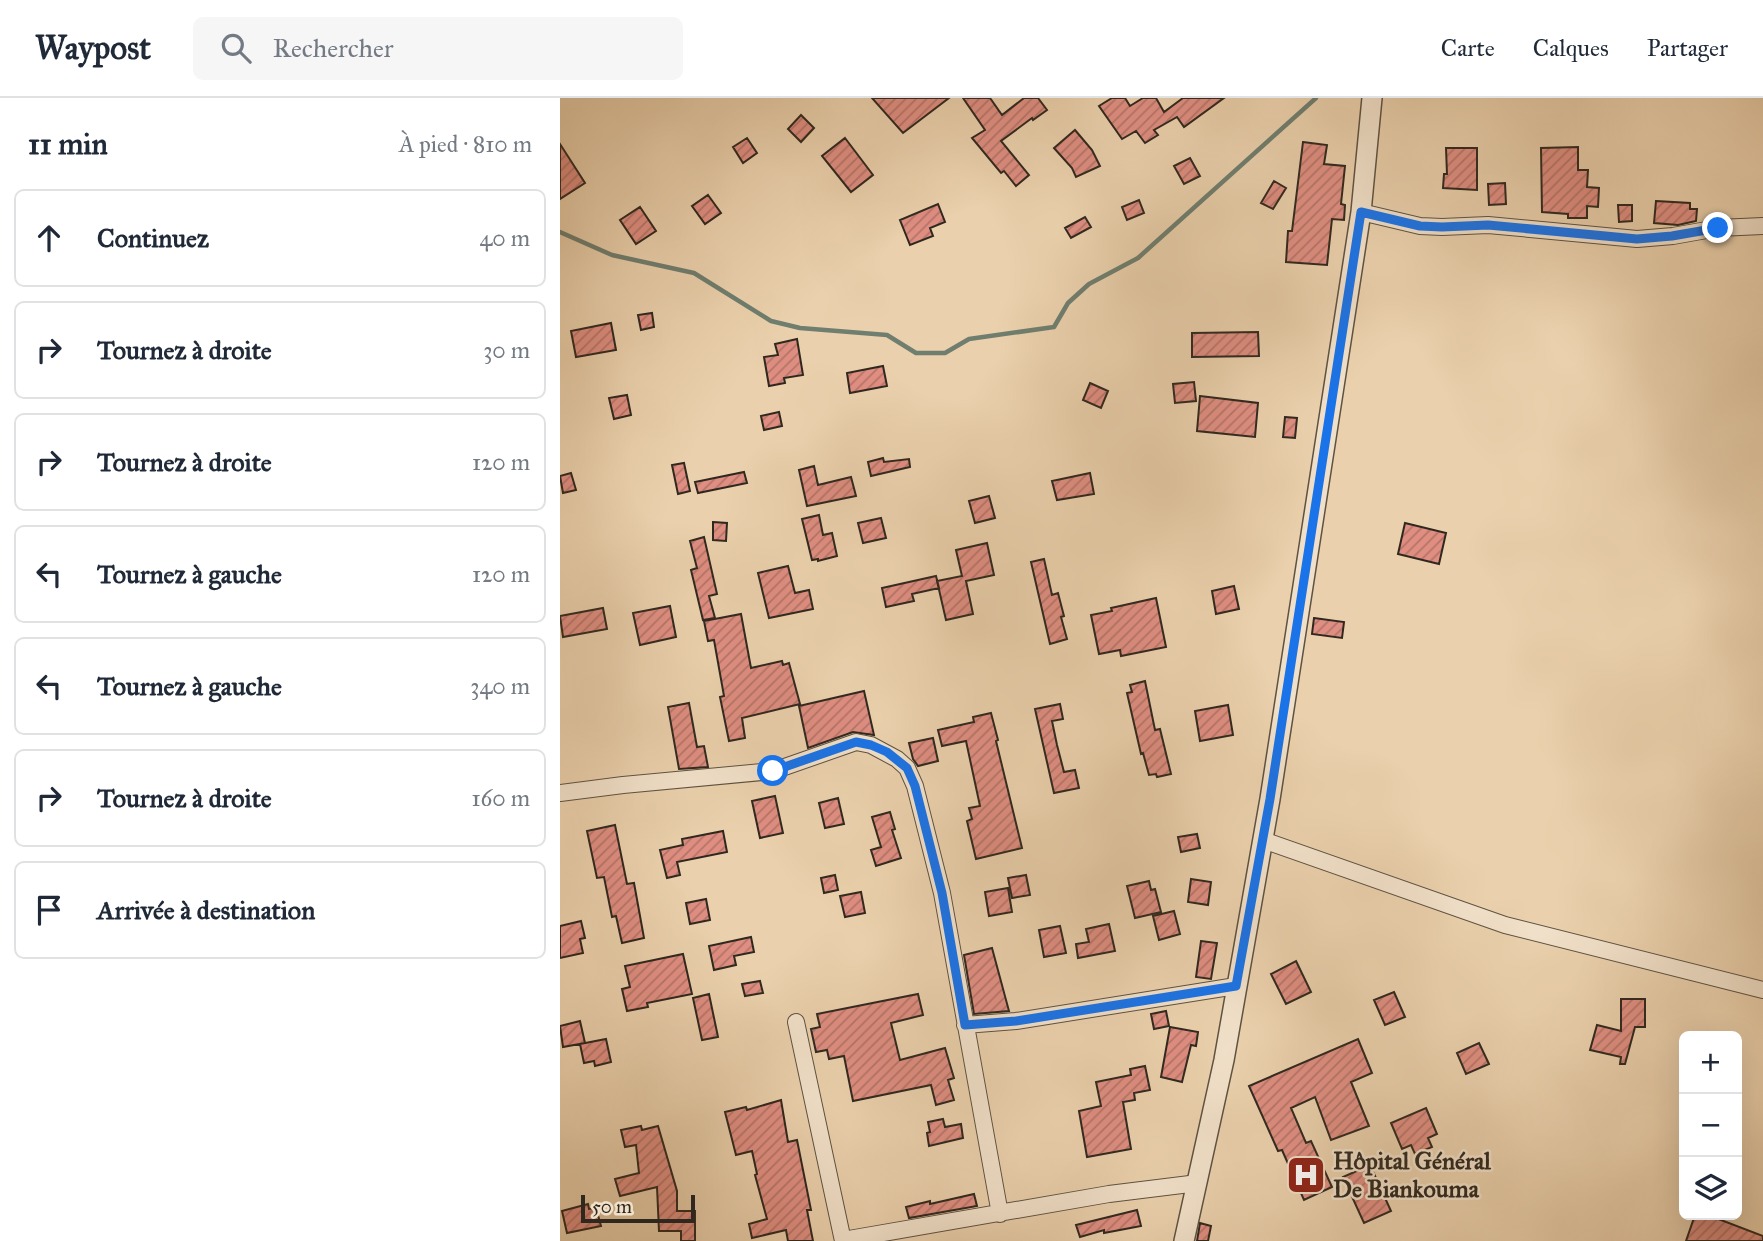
<!DOCTYPE html>
<html lang="fr">
<meta charset="utf-8">
<style>
:root{--surface:#fff;--page:#f6f6f7;--text:#1f2937;--muted:#747a83;--line:#e0e1e3}
body{margin:0;font-family:"IM FELL Great Primer",serif;background:var(--page);color:var(--text)}
.controls{position:absolute;right:21px;bottom:21px;display:grid;overflow:hidden;border-radius:10px;box-shadow:0 7px 28px #0002}
.controls button{width:63px;height:63px;display:grid;place-items:center;padding:0;border:0;border-bottom:2px solid var(--line);background:var(--surface);color:var(--text);font:35px sans-serif}
.scale{position:absolute;left:21px;bottom:18px;width:114px;box-sizing:border-box;padding-left:7px;border:4px solid #30281f;border-top:0;font-size:19px;line-height:24px;white-space:nowrap;color:#30281f;-webkit-text-stroke:5px #f1e0c9;paint-order:stroke}
.stop{position:absolute;width:21px;height:21px;margin:-16px;border:5px solid #1a73e8;border-radius:50%;background:#fff}
.stop.end{background:#1a73e8;border-color:#fff;box-shadow:0 2px 7px #0008}
.list{margin:0;padding:0;list-style:none}
h2{display:flex;justify-content:space-between;align-items:center;height:91px;margin:0;padding:0 28px;font-size:30px}
h2 small{font-size:23px;font-weight:400;color:var(--muted)}
.list li{display:grid;grid-template-columns:46px 1fr auto;gap:21px;align-items:center;box-sizing:border-box;height:98px;margin:0 14px 14px;padding:0 14px;border:2px solid var(--line);border-radius:10px}
.list b{display:block;font-size:26px;white-space:nowrap}
.list em{font-size:23px;font-style:normal;color:var(--muted)}
.icon{flex:none;width:38px;height:38px;fill:none;stroke:currentColor;stroke-width:2;stroke-linecap:round;stroke-linejoin:round}
.map{position:relative;flex:none;width:1203px;height:1143px;overflow:hidden}
header{display:flex;align-items:center;gap:42px;box-sizing:border-box;height:98px;padding:0 35px;background:var(--surface);border-bottom:2px solid var(--line)}
header strong{font-size:33px}
nav{display:flex;gap:38px;margin-inline-start:auto;font-size:24px}
.search{width:490px;height:63px;background:var(--page);display:flex;align-items:center;gap:18px;box-sizing:border-box;padding:0 24px;border-radius:10px;color:var(--muted);font-size:26px}
main{display:flex}
aside{flex:1;background:var(--surface)}
.map>svg:first-child{display:block}
</style>
<header>
<strong>Waypost</strong>
<div class="search"><svg class="icon" aria-label="search" viewBox="0 0 24 24"><circle cx="10" cy="10" r="6"/><path d="M15 15l6 6"/></svg>Rechercher</div>
<nav><a>Carte</a><a>Calques</a><a>Partager</a></nav>
</header>
<main>
<aside>
<h2>11 min<small>À pied · 810 m</small></h2>
<ul class="list">
<li><svg class="icon" aria-label="ahead" viewBox="0 0 24 24"><path d="M12 20V5M6 11l6-6 6 6"/></svg><div><b>Continuez</b></div><em>40 m</em></li>
<li><svg class="icon" aria-label="right" viewBox="0 0 24 24"><path d="M7 20v-9h11M14 6l5 5-5 5"/></svg><div><b>Tournez à droite</b></div><em>30 m</em></li>
<li><svg class="icon" aria-label="right" viewBox="0 0 24 24"><path d="M7 20v-9h11M14 6l5 5-5 5"/></svg><div><b>Tournez à droite</b></div><em>120 m</em></li>
<li><svg class="icon" aria-label="left" viewBox="0 0 24 24"><path d="M17 20v-9H6M10 6l-5 5 5 5"/></svg><div><b>Tournez à gauche</b></div><em>120 m</em></li>
<li><svg class="icon" aria-label="left" viewBox="0 0 24 24"><path d="M17 20v-9H6M10 6l-5 5 5 5"/></svg><div><b>Tournez à gauche</b></div><em>340 m</em></li>
<li><svg class="icon" aria-label="right" viewBox="0 0 24 24"><path d="M7 20v-9h11M14 6l5 5-5 5"/></svg><div><b>Tournez à droite</b></div><em>160 m</em></li>
<li><svg class="icon" aria-label="arrive" viewBox="0 0 24 24"><path d="M6 21V4h12l-3 4 3 4H6"/></svg><div><b>Arrivée à destination</b></div></li>
</ul>
</aside>
<div class="map">
<svg width="1203" height="1143" viewBox="0 0 1203 1143">
<defs>
<pattern id="building-hatch" width="6" height="6" patternUnits="userSpaceOnUse" patternTransform="scale(1.75)"><rect width="6" height="6" fill="#df8e81"/><path d="M-1 1l2-2M0 6l6-6M5 7l2-2" fill="none" stroke="#b57469"/></pattern>
</defs>
<rect width="100%" height="100%" fill="#ead0ac"/>
<filter id="stains"><feTurbulence type="fractalNoise" baseFrequency=".00286" numOctaves="4"/><feColorMatrix values="0 0 0 0 .2 0 0 0 0 .09 0 0 0 0 .02 0 0 0 .5 -.17"/></filter>
<radialGradient id="worn" r=".72"><stop offset=".6" stop-color="#630" stop-opacity="0"/><stop offset="1" stop-color="#630" stop-opacity=".3"/></radialGradient>
<g fill="none" stroke-linecap="round" stroke-linejoin="round">
<path stroke="#6f7e6f" stroke-width="4.5" d="M0 134 52 157 134 175 211 223 240 230 327 237 356 255H385L409 241 494 229 508 205 529 186 578 160 756 0"/>
</g>
<path fill="url(#building-hatch)" stroke="#30281f" stroke-width="2" d="M312 0H389L343 35Z
M403 0H430L442 17 464 0H478L487 12 473 22 472 20 441 43 469 77 456 88 444 73 441 75 412 40 425 32Z
M552 0H565L570 8 583 0H596L604 14 623 0H664L624 29 617 19 594 32 598 37 585 45 576 33 562 41 539 8Z
M241 17 254 30 241 44 228 31Z
M515 32 532 52 540 68 516 79 512 70 494 50Z
M187 40 197 55 183 65 173 49Z
M285 40 313 77 291 94 262 58Z
M743 44 767 47 764 66 785 68 781 106 785 107 784 122 772 121 767 167 726 164 728 133H732Z
M0 46 25 85 0 101Z
M1018 49V72H1028L1027 89 1039 90 1038 109 1027 108V120H1008V116L982 114 981 50Z
M886 50H917V92L883 90 884 76H887Z
M630 60 640 78 624 86 614 68Z
M714 83 726 90 713 111 701 105Z
M945 85 946 106 929 107 928 86Z
M148 97 161 115 145 126 132 108Z
M579 102 584 115 567 122 562 109Z
M1096 103 1130 105V111H1137L1136 123 1118 127 1094 125Z
M378 106 385 124 370 130 373 138 350 147 340 122Z
M1058 107H1072V123L1059 124Z
M80 109 96 133 76 146 60 122Z
M525 119 531 129 511 140 505 130Z
M92 215 94 229 81 232 78 217Z
M51 225 56 252 16 259 11 233Z
M698 234 699 258 632 259V235Z
M237 241 243 277 224 280 225 285 209 288 204 259 218 257 215 246Z
M323 268 327 288 290 295 287 275Z
M634 284 636 303 615 305 613 286Z
M530 285 548 293 541 310 523 302Z
M67 297 71 317 54 321 49 300Z
M640 298 698 305 695 339 637 333Z
M219 314 222 328 204 332 201 318Z
M725 319 737 320 735 340 723 339Z
M323 360 324 364 349 361 350 369 311 378 308 364Z
M124 365 130 393 118 396 112 367Z
M254 368 258 387 291 379 296 398 247 408 239 372Z
M184 374 187 385 138 395 135 384Z
M11 375 16 392 3 395 0 378Z
M530 375 534 396 497 402 492 383Z
M429 398 435 420 415 425 409 403Z
M259 417 263 437 272 435 277 458 258 463V461L252 462 242 421Z
M321 420 326 440 303 445 298 425Z
M153 424 167 425 166 443 153 442Z
M845 425 886 435 879 466 838 456Z
M144 439 157 496 149 498 155 520 143 522 131 472 137 470 130 443Z
M427 445 434 477 406 483 413 516 386 522 377 483 402 478 396 452Z
M484 461 492 497 498 495 504 518 501 519 507 541 490 546 471 464Z
M228 468 235 495 249 492 253 511 209 520 198 475Z
M376 478 379 490 352 496 354 503 326 509 322 490Z
M674 488 679 511 656 516 652 493Z
M596 500 606 549 561 558 560 552 539 556 531 517 552 513 551 510Z
M110 508 116 539 80 547 73 515Z
M43 510 47 531 3 539 0 518Z
M181 516 191 570 222 563 223 567 229 565 240 606 182 620 185 640 169 643 160 599 164 598 154 542 148 543 144 523Z
M754 520 784 524 782 540 752 536Z
M585 583 595 632 600 631 611 676 597 679 596 676 589 677 583 655 581 656 567 595 572 594 570 587Z
M304 593 314 637 293 634 248 650 239 608Z
M129 605 137 649 144 648 148 669 119 671 108 609Z
M500 606 503 621 492 623 497 647 504 674 515 672 519 690 494 695 475 611Z
M668 607 673 637 640 643 635 613Z
M431 615 438 642 436 643 462 750 416 761 407 723 412 721 409 710 420 708 406 643 382 648 378 632 414 624 413 619Z
M373 640 378 663 358 668 353 661 349 645Z
M215 698 223 735 200 740 192 703Z
M278 700 284 726 265 730 259 705Z
M330 714 335 731 332 732 341 760 316 768 311 752 321 749 312 719Z
M55 727 67 786 74 785 84 840 62 845 56 818 52 819 44 779 37 780 27 733Z
M163 733 167 754 117 764 120 777 107 780 100 752 123 747 122 741Z
M637 736 640 750 621 754 618 739Z
M275 777 278 792 264 795 261 780Z
M466 777 470 797 452 800 448 780Z
M631 781 651 784 648 807 628 804Z
M589 783 591 792 595 791 601 814 575 820 567 788Z
M448 790 452 814 429 818 425 794Z
M301 794 305 815 285 819 280 798Z
M146 801 150 822 130 826 126 805Z
M614 813 620 836 599 842 593 818Z
M21 823 25 840 20 841 23 855 0 860V828Z
M549 826 555 853 518 860 516 846 529 844 526 831Z
M500 828 506 855 484 859 479 832Z
M191 839 194 854 174 858 176 867 154 872 149 848Z
M641 843 657 845 651 881 636 879Z
M432 850 449 913 414 916 404 857Z
M123 856 132 896 87 905 88 909 67 913 62 891 70 889 65 868Z
M736 863 751 894 726 906 711 876Z
M200 883 203 895 185 898 182 886Z
M834 894 845 919 825 927 814 902Z
M149 896 158 939 142 942 133 900Z
M358 896 363 917 331 925 340 962 385 950 394 980 388 982 394 1002 376 1007 371 987 293 1003 284 958 269 961 267 952 256 954 251 931 260 929 257 916Z
M1061 901H1085V929H1075L1065 966H1060L1061 959 1030 952 1037 927 1061 933Z
M606 913 609 928 594 931 591 916Z
M20 923 25 945 3 949 0 928Z
M610 929 638 934 636 948 631 947 622 984 601 979Z
M46 941 51 964 35 968 34 963 24 965 20 946Z
M798 941 812 975 791 984 809 1028 771 1042 755 999 731 1010 746 1045 751 1043 772 1089 744 1102 722 1052 718 1053 689 988Z
M919 945 929 966 906 976 897 955Z
M585 968 590 992 574 995 575 1002 563 1004 571 1051 527 1059 519 1013 541 1008 536 984 571 977 570 971Z
M221 1002 228 1044 237 1042 251 1112H247L253 1143H228L226 1132 192 1140 189 1126 207 1121 195 1077 197 1076 192 1053 176 1057 165 1014 186 1009 187 1012Z
M866 1010 877 1036 868 1040 872 1049 855 1056 851 1047 842 1051 831 1025Z
M383 1021 385 1029 401 1026 403 1040 369 1048 367 1035 370 1034 368 1024Z
M81 1028 82 1032 98 1028 117 1093V1113H135V1143H121V1133H99L97 1089 60 1098 55 1081 79 1075 76 1047 65 1049 61 1032Z
M810 1067 831 1113 804 1125 783 1079Z
M414 1096 417 1108 349 1120 346 1109 370 1103V1106Z
M28 1106 29 1111 36 1110 41 1128 7 1135 2 1113Z
M577 1112 581 1128 544 1135V1132L520 1139 516 1127Z
M1135 1117H1148L1203 1138V1143H1126Z
M640 1125 651 1128 648 1143H637Z"/>
<g fill="none" stroke-linecap="round" stroke-linejoin="round">
<g stroke="#5e5242" stroke-width="18">
<path id="minor" d="M801 114 860 128 882 129 928 127 1077 141 1113 138 1158 130 1203 128
M0 695 63 687 213 673 296 644 311 647 337 661 347 670 355 688 382 795 440 1116
M703 742 945 827 1203 892
M236 924 283 1143
M405 927 456 923 676 888
M283 1142 549 1096 638 1085"/>
</g>
<g stroke="#5e5242" stroke-width="22">
<path id="tertiary" d="M624 1143 664 962 710 701 801 114 812 0"/>
</g>
<use href="#minor" stroke="#f1e0c9" stroke-width="16"/>
<use href="#tertiary" stroke="#f1e0c9" stroke-width="19"/>
</g>
<g fill="none" stroke-linecap="round" stroke-linejoin="round">
<path stroke="#1a73e8" stroke-width="9" d="M213 673 296 644 311 647 327 654 347 670 355 688 382 795 405 927 456 923 676 888 710 701 801 114 860 128 882 129 928 127 1077 141 1112 138 1158 130"/>
</g>
<defs>
<g id="hospital-square" transform="scale(2.0125)"><rect x="-9" y="-9" width="18" height="18" rx="4" fill="#8f2418" stroke="#f1e0c9"/><path d="M-5-5h3v3.5h4V-5h3V5h-3V1.5h-4V5h-3Z" fill="#fff"/></g>
</defs>
<g fill-rule="evenodd">
<use href="#hospital-square" x="746" y="1077"/>
</g>
<g text-anchor="middle" stroke-width="5" stroke-linejoin="round" paint-order="stroke">
<g font-size="24" font-weight="bold" fill="#30281f" stroke="#f1e0c9" text-anchor="start">
<text x="773" y="1071">Hôpital Général<tspan x="773" dy="28">De Biankouma</tspan></text>
</g>
</g>
<rect width="100%" height="100%" filter="url(#stains)"/>
<rect width="100%" height="100%" fill="url(#worn)"/>
</svg>
<div class="controls">
<button>+</button>
<button>−</button>
<button><svg class="icon" aria-label="layers" viewBox="0 0 24 24"><path d="M12 4l9 5-9 5-9-5zM3 14l9 5 9-5"/></svg></button>
</div>
<div class="scale">50 m</div>
<div class="stop" style="left:213px;top:673px"></div>
<div class="stop end" style="left:1158px;top:130px"></div>
</div>
</main>
